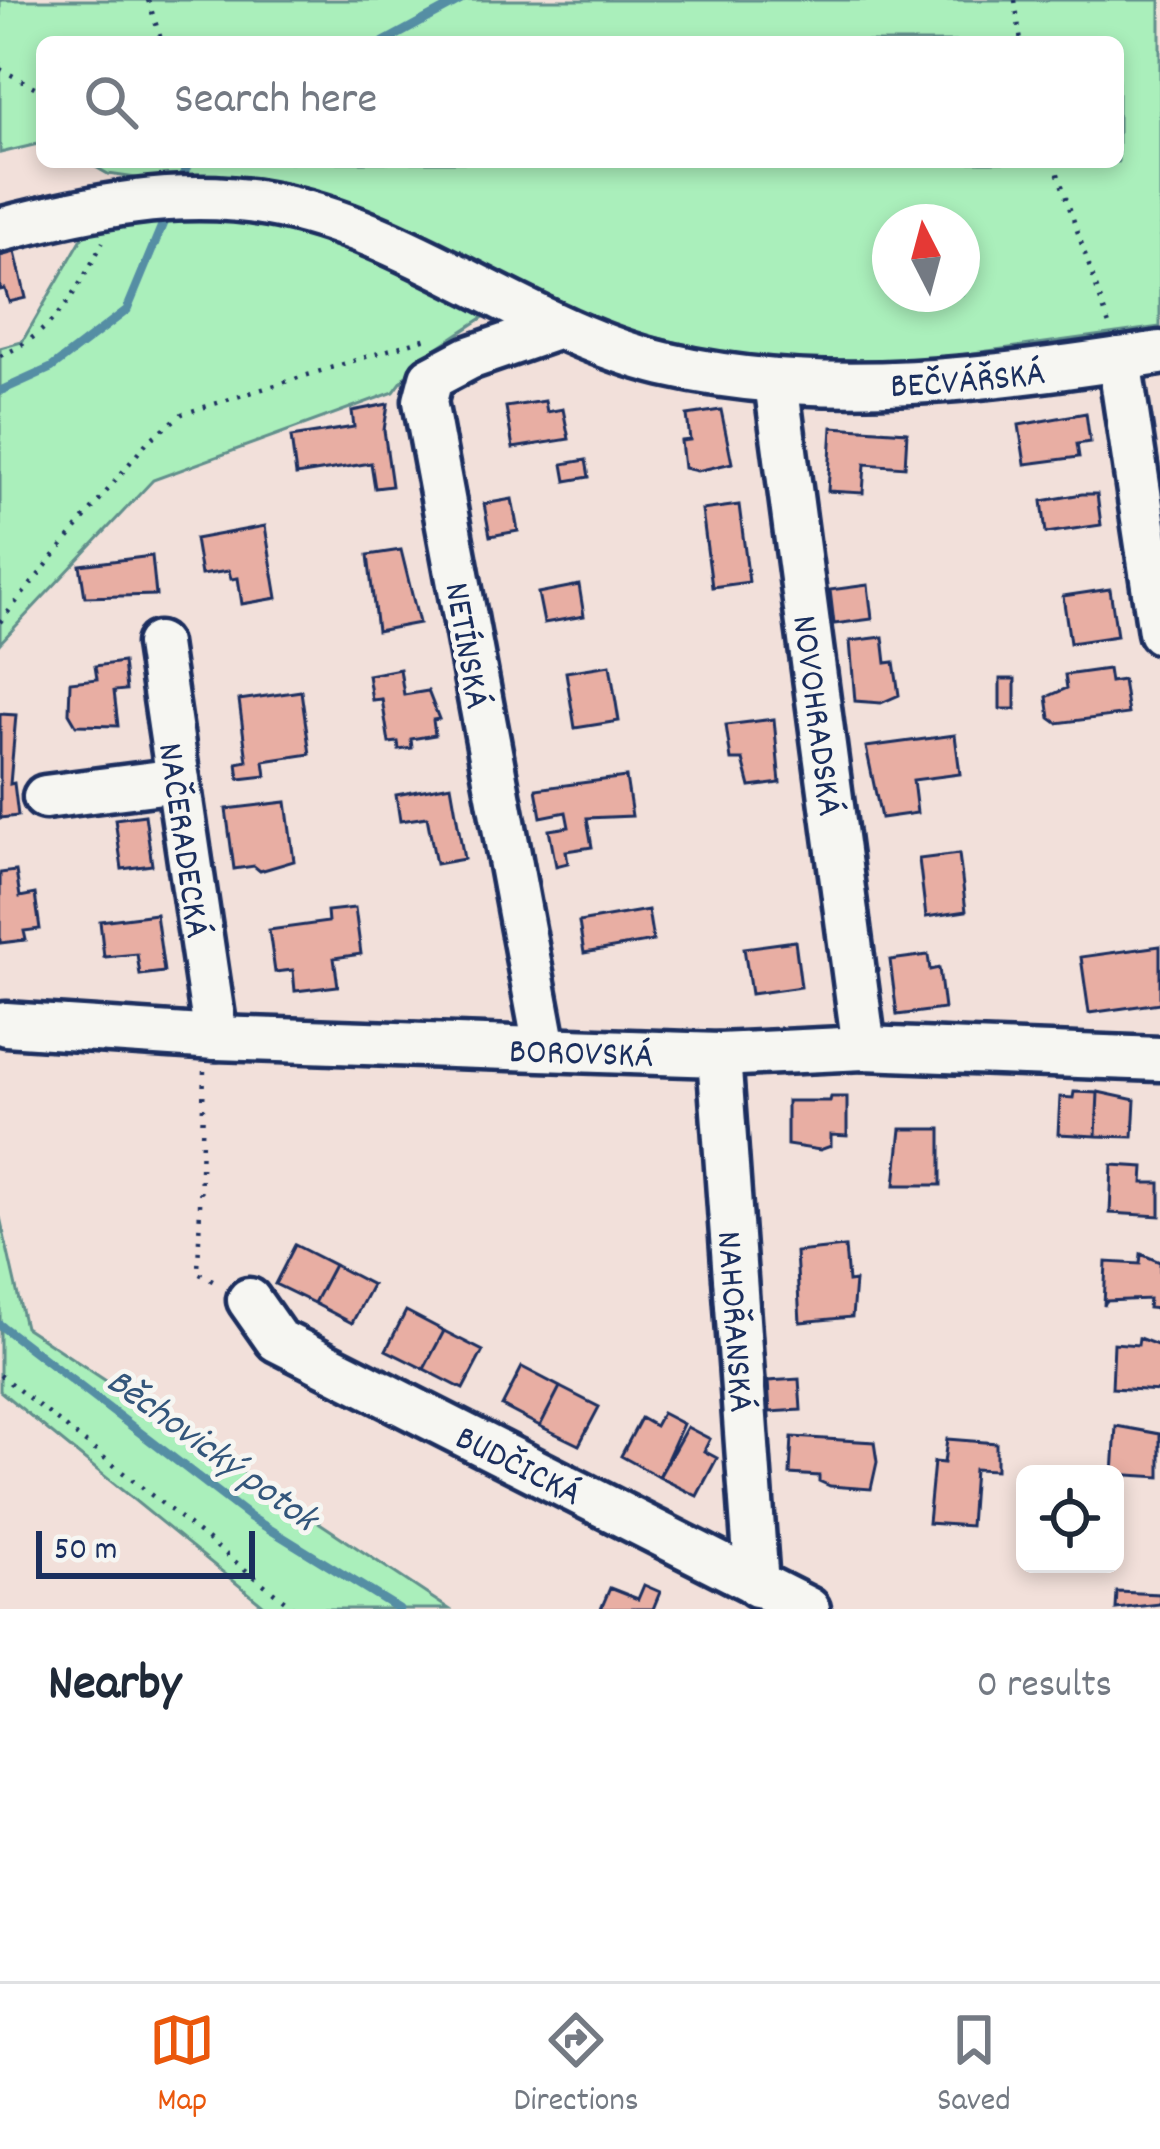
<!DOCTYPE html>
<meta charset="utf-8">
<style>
:root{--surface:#fff;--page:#f6f6f7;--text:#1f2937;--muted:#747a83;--line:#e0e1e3;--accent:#ea580c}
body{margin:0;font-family:Dekko,sans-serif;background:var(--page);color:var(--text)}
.controls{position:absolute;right:36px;bottom:36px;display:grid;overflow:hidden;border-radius:18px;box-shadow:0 6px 18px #0003}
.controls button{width:108px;height:108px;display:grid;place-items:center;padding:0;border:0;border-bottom:3px solid var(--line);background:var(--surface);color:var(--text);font:60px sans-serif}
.compass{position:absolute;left:872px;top:204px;width:108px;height:108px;border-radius:50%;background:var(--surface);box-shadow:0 6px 18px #0003;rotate:354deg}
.scale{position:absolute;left:36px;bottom:30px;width:219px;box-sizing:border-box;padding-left:12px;border:6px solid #1b2f5e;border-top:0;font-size:33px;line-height:42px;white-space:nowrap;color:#1b2f5e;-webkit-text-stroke:9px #f6f6f2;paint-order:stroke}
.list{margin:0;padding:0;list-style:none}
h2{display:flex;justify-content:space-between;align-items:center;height:156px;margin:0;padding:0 48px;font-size:51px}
h2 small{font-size:39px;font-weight:400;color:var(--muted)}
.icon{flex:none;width:66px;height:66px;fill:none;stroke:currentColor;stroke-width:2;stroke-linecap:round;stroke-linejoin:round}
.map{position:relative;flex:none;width:1160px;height:1609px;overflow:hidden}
.search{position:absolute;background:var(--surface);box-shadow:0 6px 18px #0003;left:36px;right:36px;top:36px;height:132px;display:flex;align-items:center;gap:30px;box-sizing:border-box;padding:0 42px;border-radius:18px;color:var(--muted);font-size:45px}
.sheet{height:372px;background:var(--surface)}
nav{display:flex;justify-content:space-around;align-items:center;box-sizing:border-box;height:168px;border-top:3px solid var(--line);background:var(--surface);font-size:33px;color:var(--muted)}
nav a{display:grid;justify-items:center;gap:6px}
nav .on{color:var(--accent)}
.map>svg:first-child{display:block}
</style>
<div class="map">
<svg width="1160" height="1609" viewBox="0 0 1160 1609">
<rect width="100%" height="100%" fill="#f2e0da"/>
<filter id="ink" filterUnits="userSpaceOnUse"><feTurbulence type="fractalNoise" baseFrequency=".00833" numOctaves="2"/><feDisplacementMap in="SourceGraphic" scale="24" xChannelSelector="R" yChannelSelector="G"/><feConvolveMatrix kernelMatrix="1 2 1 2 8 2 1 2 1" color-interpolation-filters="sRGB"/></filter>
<g filter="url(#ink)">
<path fill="#aaefbb" stroke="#628f8c" stroke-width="3" fill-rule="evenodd" d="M0 0H1160V327L923 360 763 363 562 315 228 191 108 174 87 162H1118V42H42V143L0 153ZM890 222H962V294H890Z
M197 216C323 223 380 254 488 314L417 361 394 392 153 480 0 643V348L22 342 88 228Z
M0 1217 25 1327 449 1609H268L0 1391Z"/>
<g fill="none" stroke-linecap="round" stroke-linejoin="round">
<path stroke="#558ea4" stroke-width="9" d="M384 42 461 0
M179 184 189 162
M0 391 51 368 127 310 168 211
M0 1325 250 1517 399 1609"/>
</g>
<path fill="#e8aea3" stroke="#1b2f5e" stroke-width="3" d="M15 252 26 298 9 302 5 289 0 290V256Z
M545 401 547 412 563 409 569 439 513 448 506 407Z
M388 404 384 430 392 486 375 488 371 463 296 475 291 437 354 427 352 411Z
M721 410 732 463 697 471 684 468 681 441 690 440 687 415Z
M1086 413 1090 442 1077 444 1079 457 1025 464 1019 425Z
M832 427 907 432 905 467 865 464 863 493 828 491Z
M586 460 589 477 566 481 563 464Z
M1082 494H1097L1101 525 1046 533 1042 501Z
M512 499 518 531 490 536 484 504Z
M739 505 749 582 712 587 702 510Z
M265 526 277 598 242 604 238 578 231 579 229 571 201 575 195 539Z
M401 550 419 623 377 631 368 555Z
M152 556 156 595 85 597 80 565Z
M579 585 584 616 544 623 538 593Z
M868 585 872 619 834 624 830 590Z
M1110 589 1117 636 1070 643 1063 596Z
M883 637 886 663 894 662 899 695 881 703 855 701 850 641Z
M123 662 126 690 114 691 118 726 76 725 69 713 70 682 97 679 95 666Z
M610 665 619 721 575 728 566 672Z
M400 669 404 695 428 691 439 719 433 720 435 735 411 739 412 748 399 750 398 742 389 743 382 699 372 700 368 675Z
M1108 669 1110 682 1123 680 1128 714 1057 723 1050 718 1047 697 1067 688 1065 675Z
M1000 679H1015V709H1000Z
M301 691 310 754 264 761 266 776 239 779 237 763 247 761 239 700Z
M0 714 16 715 10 784 14 783 18 816 0 818Z
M774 719 780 783 750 787 743 760H731L726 725Z
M955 735 960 774 913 780 917 813 881 818 866 747Z
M626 777 632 816 587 818 592 847 566 851 568 863 556 866 549 830 569 827 566 812 541 817 536 789Z
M451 785 464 859 436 864 427 817 400 821 396 795Z
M286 802 294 861 260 871 254 866 234 869 226 809Z
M145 815 152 865 122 869 115 819Z
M959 854 966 911 926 917 919 859Z
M16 871 20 897 35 894 40 929 24 931 26 940 0 943V873Z
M355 908 361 954 334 958 338 986 295 991 293 970 275 972 269 930 328 922 327 911Z
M648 910 653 941 584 953 579 922Z
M156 914 164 972 140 975 137 954 104 957 100 921Z
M795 941 801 987 751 994 744 948Z
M1160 946V1003L1089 1013 1081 957Z
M928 955 930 970 939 968 944 1009 897 1015 890 960Z
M1074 1092 1098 1093 1096 1136 1058 1134 1060 1097 1073 1098Z
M1098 1092 1135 1100 1133 1137 1096 1136Z
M831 1097H847V1136L831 1135V1146L820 1150 787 1145V1101H830Z
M901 1129H941V1185H895Z
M1112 1165 1144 1167 1143 1183H1160V1216L1110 1213Z
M295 1245 334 1265 314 1303 275 1284Z
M845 1247 848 1282 855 1281 852 1317 800 1322 796 1252Z
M1141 1254 1160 1262V1309L1148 1308 1149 1299 1106 1301 1104 1306 1106 1262 1140 1264Z
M334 1265 372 1285 352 1323 314 1303Z
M406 1311 444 1331 424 1369 386 1350Z
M444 1331 483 1351 463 1389 424 1369Z
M1139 1338 1160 1346V1391L1112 1388 1114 1343 1138 1345Z
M522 1367 560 1387 540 1426 502 1406Z
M799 1379 801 1410 770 1412 768 1381Z
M560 1387 599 1407 579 1445 540 1426Z
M662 1413 683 1424 659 1477 621 1456 641 1418 655 1426Z
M1116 1426 1160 1434V1477L1113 1474Z
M687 1427 710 1439 704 1451 717 1458 697 1496 659 1477Z
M792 1437 874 1442 877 1462 871 1489 830 1486 819 1481V1476L790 1474Z
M947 1439 996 1443V1470L974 1469 970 1526 928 1523 934 1462 944 1463Z
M644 1585 660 1592 653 1609H601L610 1588 638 1599Z
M1117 1592 1160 1594V1604L1116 1609Z"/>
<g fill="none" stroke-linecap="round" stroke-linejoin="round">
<g stroke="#1b2f5e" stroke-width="51">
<g id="minor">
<path id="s1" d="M0 230C88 207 178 188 269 204 407 228 526 331 664 364 826 402 997 378 1160 353"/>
<path d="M1119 359 1160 632"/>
<path id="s2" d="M776 382 864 1048"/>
<path id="s3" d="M158 644 216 1038"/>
<path d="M45 797 178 780"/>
<path id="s4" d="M6 1024 216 1038 719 1055 864 1048 1160 1059"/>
<path d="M545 1048 425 401 431 378 469 358 559 327"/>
<path id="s5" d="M719 1055 757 1585"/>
<path id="s6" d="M249 1300 277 1340 808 1609"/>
</g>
</g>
<path stroke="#1b2f5e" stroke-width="4.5" stroke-dasharray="3 9" stroke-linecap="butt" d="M148 0 162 42
M1015 0 1021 42
M0 69 42 91
M1054 162 1109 325
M0 356C54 333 76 293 103 242
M0 622 147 442 182 414 427 338
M204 1071 198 1273 220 1285
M0 1375 295 1609"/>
<use href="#minor" stroke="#f6f6f2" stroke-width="42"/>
</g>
</g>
<g text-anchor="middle" stroke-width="10" stroke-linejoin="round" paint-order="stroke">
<g font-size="36" fill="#1b2f5e" stroke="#f6f6f2">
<text dy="13" stroke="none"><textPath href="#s1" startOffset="1005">BEČVÁŘSKÁ</textPath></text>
<text transform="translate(470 645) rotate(80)" y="13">NETÍNSKÁ</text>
<text dy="13" stroke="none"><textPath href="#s2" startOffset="336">NOVOHRADSKÁ</textPath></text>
<text dy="13" stroke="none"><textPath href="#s3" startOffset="198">NAČERADECKÁ</textPath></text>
<text dy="13" stroke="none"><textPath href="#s4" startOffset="576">BOROVSKÁ</textPath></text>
<text dy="13" stroke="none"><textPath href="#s5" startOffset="267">NAHOŘANSKÁ</textPath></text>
<text dy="13" stroke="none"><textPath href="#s6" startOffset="321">BUDČICKÁ</textPath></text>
</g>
<g font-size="39" font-style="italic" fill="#33567b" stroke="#f6f6f2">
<text transform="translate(214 1447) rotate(36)" y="14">Běchovický potok</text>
</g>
</g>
</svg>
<div class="controls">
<button><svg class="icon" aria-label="locate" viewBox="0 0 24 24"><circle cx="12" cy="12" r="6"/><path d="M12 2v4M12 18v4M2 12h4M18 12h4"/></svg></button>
</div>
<svg class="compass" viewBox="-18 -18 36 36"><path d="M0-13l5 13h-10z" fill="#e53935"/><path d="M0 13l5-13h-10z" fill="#747a83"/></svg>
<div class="scale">50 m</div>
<div class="search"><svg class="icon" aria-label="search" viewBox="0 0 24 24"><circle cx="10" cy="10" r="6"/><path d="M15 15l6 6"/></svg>Search here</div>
</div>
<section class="sheet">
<h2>Nearby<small>0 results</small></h2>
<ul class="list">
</ul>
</section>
<nav>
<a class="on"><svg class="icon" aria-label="map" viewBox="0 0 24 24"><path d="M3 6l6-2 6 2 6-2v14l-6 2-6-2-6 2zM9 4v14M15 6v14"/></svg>Map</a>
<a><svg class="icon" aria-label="directions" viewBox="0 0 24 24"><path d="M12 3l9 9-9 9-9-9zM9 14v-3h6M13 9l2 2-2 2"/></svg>Directions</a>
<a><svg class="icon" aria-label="saved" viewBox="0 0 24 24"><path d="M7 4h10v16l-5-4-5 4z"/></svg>Saved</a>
</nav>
